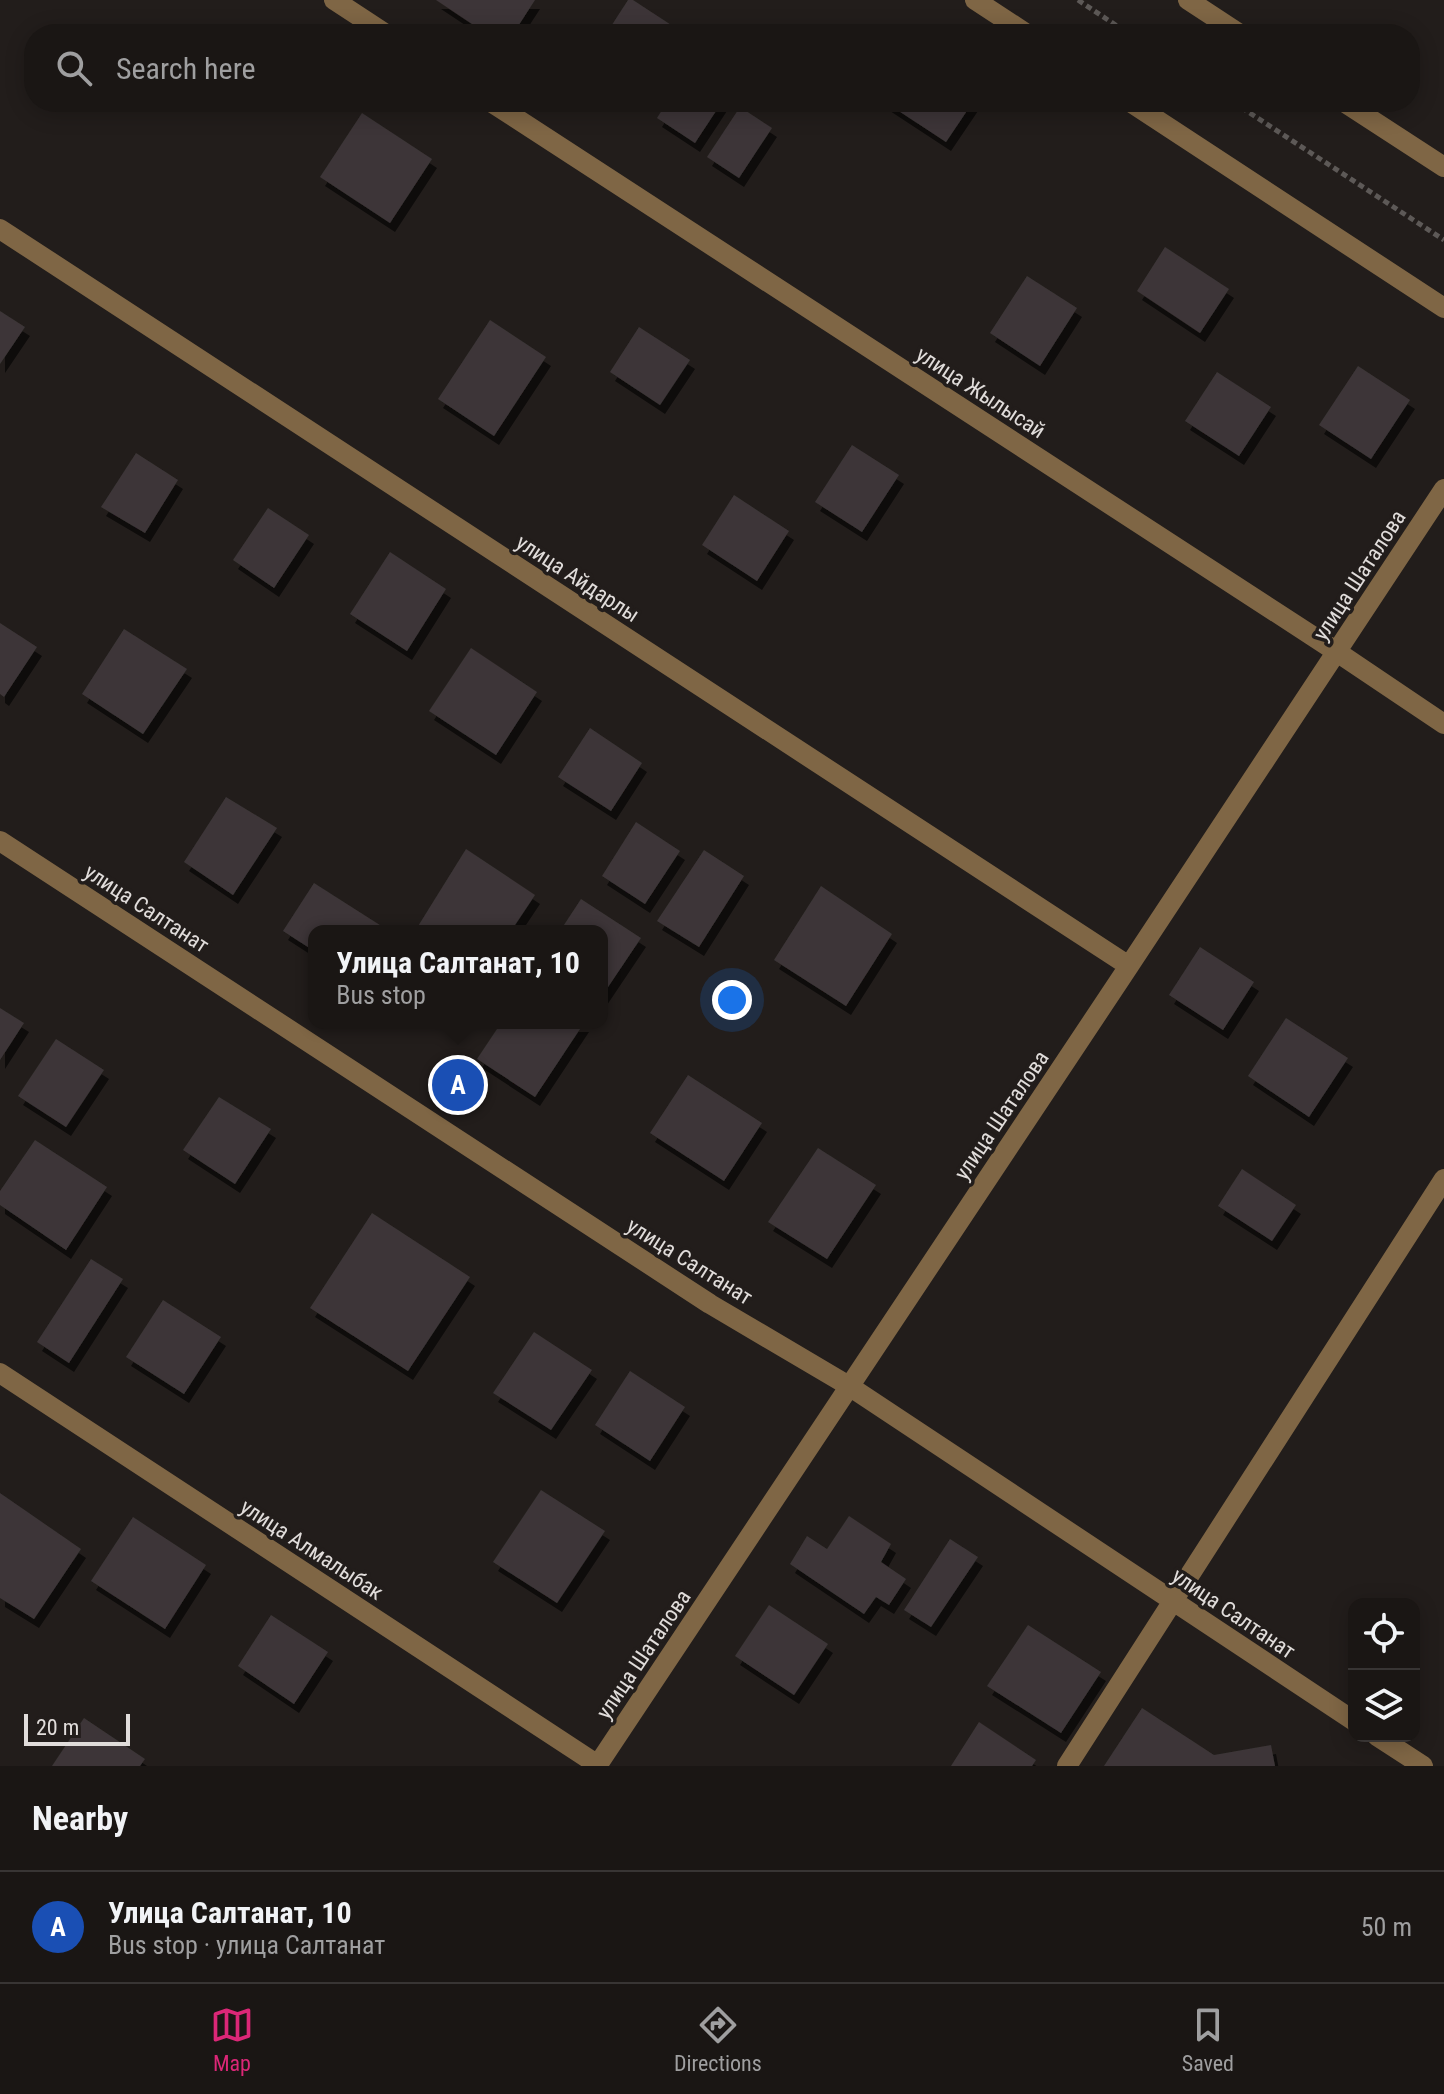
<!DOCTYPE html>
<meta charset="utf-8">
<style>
:root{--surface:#1a1614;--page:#272322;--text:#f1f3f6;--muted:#9f9fa0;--line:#383534;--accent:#db2777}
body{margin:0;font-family:"Roboto Condensed",sans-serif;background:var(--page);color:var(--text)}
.controls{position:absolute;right:24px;bottom:24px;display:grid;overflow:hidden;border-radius:16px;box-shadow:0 4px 20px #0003}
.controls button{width:72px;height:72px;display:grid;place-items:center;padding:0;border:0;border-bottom:2px solid var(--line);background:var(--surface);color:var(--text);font:40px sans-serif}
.scale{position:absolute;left:24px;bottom:20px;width:106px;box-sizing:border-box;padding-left:8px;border:4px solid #e1dddb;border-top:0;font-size:22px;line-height:28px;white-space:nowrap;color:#e1dddb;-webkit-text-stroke:6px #221d1b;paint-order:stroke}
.you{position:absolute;left:732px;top:1000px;width:28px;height:28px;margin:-20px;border:6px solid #fff;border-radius:50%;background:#1a73e8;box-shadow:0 0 0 12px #1a73e833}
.badge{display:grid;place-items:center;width:52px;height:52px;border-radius:50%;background:var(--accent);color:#fff;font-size:26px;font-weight:700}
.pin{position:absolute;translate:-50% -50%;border:4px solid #fff;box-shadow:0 2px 8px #0006}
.popup{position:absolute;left:308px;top:925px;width:300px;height:104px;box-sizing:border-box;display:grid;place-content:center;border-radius:16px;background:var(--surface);filter:drop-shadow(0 2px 6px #0005);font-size:26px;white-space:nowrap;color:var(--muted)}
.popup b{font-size:30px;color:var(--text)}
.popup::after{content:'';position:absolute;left:50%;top:100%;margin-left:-16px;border:16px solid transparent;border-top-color:var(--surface)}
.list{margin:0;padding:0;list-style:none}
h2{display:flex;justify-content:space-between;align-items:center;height:104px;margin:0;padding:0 32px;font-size:34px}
h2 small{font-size:26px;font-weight:400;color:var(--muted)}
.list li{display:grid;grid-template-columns:52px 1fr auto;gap:24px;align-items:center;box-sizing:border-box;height:112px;padding:0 32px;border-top:2px solid var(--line)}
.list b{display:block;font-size:30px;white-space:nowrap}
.list p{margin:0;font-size:26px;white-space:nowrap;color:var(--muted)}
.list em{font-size:26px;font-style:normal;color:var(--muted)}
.icon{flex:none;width:44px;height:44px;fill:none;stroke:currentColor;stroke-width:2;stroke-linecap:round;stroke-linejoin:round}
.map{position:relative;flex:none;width:1444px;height:1766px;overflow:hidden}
.search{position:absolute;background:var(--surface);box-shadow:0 4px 20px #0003;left:24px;right:24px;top:24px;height:88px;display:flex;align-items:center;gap:20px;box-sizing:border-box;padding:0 28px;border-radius:32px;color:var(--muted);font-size:30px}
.sheet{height:216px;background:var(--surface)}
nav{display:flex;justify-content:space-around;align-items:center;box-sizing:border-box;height:112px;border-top:2px solid var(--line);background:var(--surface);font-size:22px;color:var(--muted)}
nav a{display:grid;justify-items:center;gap:4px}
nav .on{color:var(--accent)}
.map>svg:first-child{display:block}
</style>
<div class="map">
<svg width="1444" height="1766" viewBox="0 0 1444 1766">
<defs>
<filter id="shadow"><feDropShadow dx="5" dy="9" stdDeviation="0" flood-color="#0009"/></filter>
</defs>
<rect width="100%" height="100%" fill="#221d1b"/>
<path fill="#3c3637" filter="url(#shadow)" d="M436 0H535L513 34H487Z
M628 0H633L685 34H606Z
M667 102H722L695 143 657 118Z
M885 102H973L946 142Z
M740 107 772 128 739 178 707 157Z
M362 113 432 159 390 223 320 177Z
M1165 247 1229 289 1200 333 1137 291Z
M1027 276 1077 308 1040 366 990 333Z
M0 311 25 327 0 364Z
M490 320 546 357 494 436 438 399Z
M639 327 690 360 660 405 610 372Z
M1358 366 1410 400 1371 459 1319 425Z
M1217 372 1271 407 1239 456 1185 421Z
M852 445 899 475 862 532 815 502Z
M136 453 178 480 145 533 101 507Z
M734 495 789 531 757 581 702 545Z
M268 508 309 535 274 588 233 560Z
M390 552 446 589 407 651 350 614Z
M0 623 37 647 4 697 0 694Z
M124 629 187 669 143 734 82 694Z
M471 648 537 692 496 755 429 711Z
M590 728 642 763 611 811 558 777Z
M226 797 277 828 233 895 184 862Z
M636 822 680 851 645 904 602 876Z
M466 849 535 895 511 931H415Z
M704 850 744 876 699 947 657 921Z
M314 883 383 927 381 931H314V951L283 931Z
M821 886 892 934 846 1006 774 960Z
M581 899 641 938 602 996V931H560Z
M1200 947 1254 982 1223 1030 1169 995Z
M0 1008 24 1023 0 1060Z
M1286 1018 1348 1058 1309 1117 1248 1076Z
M501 1023H584L535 1097 477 1059Z
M56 1039 104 1070 66 1127 18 1096Z
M688 1075 762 1123 724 1181 650 1133Z
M219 1097 271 1129 235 1184 183 1150Z
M35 1140 107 1187 66 1250 0 1205V1191Z
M818 1148 876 1185 827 1259 768 1222Z
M1242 1169 1296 1205 1272 1241 1218 1206Z
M372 1213 470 1277 408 1371 310 1308Z
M91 1259 123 1279 69 1363 37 1342Z
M163 1300 221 1337 184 1394 126 1357Z
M534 1332 592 1370 551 1430 493 1393Z
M630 1371 685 1407 650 1461 595 1425Z
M541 1490 605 1531 557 1603 493 1562Z
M0 1493 81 1549 34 1619 0 1598Z
M849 1516 891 1544 881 1562 906 1579 889 1605 876 1597 864 1614 790 1564 807 1536 827 1549Z
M133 1517 206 1565 165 1629 91 1581Z
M950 1539 978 1557 931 1627 904 1610Z
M769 1605 828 1644 794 1695 735 1656Z
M271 1615 328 1652 294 1704 238 1666Z
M1028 1625 1101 1672 1061 1733 987 1686Z
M1142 1708 1214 1755 1271 1745 1275 1766H1104Z
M84 1718 145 1759 140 1766H52Z
M979 1722 1036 1760 1032 1766H951Z"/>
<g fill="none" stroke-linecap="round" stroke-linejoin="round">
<path stroke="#5d5957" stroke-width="5" stroke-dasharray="6 4" stroke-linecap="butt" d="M1078 0 1129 34
M1233 102 1444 240"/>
<path stroke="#7f6645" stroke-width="20" d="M334 0 386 34
M975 0 1027 34
M1188 0 1240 34
M491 102 1337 652 1444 724
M1130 102 1444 308
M1344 102 1444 167
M0 229 1129 966
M0 841 710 1304 849 1386 1354 1721
M0 1373 598 1765
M1377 1736 1423 1766
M597 1766 1129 966 1444 489
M1067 1766 1444 1179"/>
</g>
<g text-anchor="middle" stroke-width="7" stroke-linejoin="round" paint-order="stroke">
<g font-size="22" fill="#e1dddb" stroke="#221d1b">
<text transform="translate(981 392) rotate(33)" y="8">улица Жылысай</text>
<text transform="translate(1359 575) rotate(-57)" y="8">улица Шаталова</text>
<text transform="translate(578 578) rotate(33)" y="8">улица Айдарлы</text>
<text transform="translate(147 908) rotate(33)" y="8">улица Салтанат</text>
<text transform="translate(1001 1115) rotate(-56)" y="8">улица Шаталова</text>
<text transform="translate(690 1261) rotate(32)" y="8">улица Салтанат</text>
<text transform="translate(312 1549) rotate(33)" y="8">улица Алмалыбак</text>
<text transform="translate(1234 1613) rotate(34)" y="8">улица Салтанат</text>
<text transform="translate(643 1654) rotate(-56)" y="8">улица Шаталова</text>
</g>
</g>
</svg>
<div class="controls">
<button><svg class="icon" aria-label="locate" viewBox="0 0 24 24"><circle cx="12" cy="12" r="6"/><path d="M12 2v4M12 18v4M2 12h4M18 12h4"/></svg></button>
<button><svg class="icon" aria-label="layers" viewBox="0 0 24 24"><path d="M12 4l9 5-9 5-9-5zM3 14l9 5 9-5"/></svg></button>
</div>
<div class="scale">20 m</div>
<div class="you"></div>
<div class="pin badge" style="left:458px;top:1085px;background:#1a4fb4">A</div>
<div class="popup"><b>Улица Салтанат, 10</b>Bus stop</div>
<div class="search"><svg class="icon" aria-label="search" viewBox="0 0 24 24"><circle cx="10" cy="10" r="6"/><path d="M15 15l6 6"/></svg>Search here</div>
</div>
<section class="sheet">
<h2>Nearby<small></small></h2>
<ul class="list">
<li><span class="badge" style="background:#1a4fb4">A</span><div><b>Улица Салтанат, 10</b><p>Bus stop · улица Салтанат</p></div><em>50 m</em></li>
</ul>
</section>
<nav>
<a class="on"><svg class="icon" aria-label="map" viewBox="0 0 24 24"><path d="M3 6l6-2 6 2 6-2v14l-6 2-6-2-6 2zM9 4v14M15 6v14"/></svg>Map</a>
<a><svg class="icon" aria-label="directions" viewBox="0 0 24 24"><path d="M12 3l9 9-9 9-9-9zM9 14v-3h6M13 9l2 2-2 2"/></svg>Directions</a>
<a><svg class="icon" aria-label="saved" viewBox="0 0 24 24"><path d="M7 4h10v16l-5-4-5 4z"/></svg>Saved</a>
</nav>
